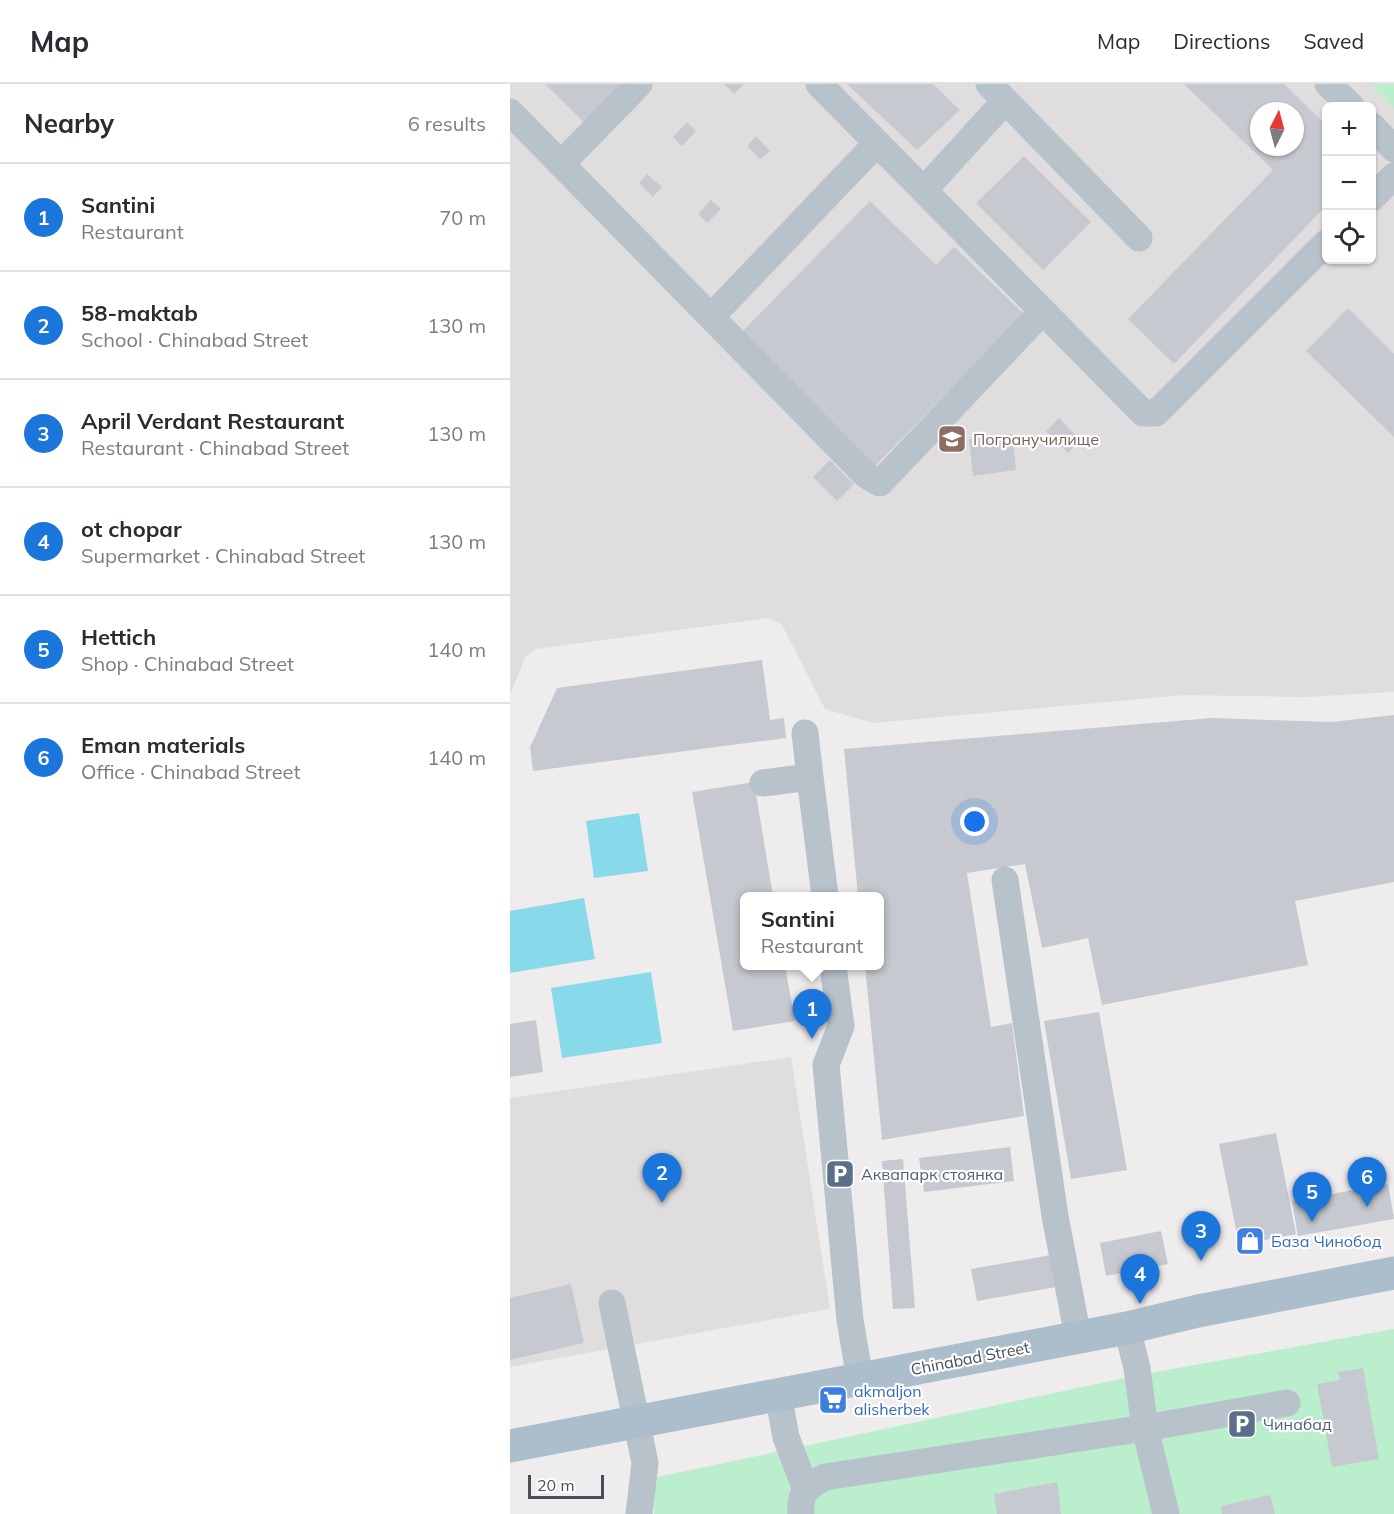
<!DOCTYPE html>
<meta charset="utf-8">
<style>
:root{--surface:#fff;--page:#f7f7f7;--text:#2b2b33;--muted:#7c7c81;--line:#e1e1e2;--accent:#1b76db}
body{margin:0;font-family:Mulish,sans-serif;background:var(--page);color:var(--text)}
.controls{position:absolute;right:18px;top:18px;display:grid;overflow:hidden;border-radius:9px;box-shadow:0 2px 4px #0004}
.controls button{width:54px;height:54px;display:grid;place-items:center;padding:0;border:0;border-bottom:2px solid var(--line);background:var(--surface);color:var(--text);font:30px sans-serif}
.compass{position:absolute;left:740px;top:18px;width:54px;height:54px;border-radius:50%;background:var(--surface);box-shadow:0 2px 4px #0004;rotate:6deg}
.scale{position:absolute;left:18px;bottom:15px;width:76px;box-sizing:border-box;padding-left:6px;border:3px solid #45515a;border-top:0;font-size:16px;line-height:21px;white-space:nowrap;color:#45515a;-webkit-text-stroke:4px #fff;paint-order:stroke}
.you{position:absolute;left:465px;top:738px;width:21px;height:21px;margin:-15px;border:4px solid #fff;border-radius:50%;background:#1a73e8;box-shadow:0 0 0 9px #1a73e833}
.badge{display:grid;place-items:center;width:39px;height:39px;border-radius:50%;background:var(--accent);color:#fff;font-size:20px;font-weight:700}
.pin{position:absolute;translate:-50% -50px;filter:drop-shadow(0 2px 3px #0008)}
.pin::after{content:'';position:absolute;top:32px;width:21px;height:18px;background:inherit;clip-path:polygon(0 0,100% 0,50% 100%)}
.popup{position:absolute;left:230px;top:808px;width:144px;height:78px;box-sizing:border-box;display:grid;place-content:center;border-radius:9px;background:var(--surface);filter:drop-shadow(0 2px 4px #0005);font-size:20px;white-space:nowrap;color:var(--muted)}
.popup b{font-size:22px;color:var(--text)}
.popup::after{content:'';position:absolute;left:50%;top:100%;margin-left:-12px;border:12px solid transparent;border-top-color:var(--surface)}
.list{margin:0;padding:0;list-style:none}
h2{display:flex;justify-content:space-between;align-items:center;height:78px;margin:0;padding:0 24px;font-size:26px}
h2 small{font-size:20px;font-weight:400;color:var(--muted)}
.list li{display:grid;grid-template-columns:39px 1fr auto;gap:18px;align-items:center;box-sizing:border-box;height:108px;padding:0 24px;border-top:2px solid var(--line)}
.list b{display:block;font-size:22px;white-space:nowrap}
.list p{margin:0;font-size:20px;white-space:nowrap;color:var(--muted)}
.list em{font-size:20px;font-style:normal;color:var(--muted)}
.icon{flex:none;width:33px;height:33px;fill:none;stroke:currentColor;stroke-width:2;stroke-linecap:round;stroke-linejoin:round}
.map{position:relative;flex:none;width:884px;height:1430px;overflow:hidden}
header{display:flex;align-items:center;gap:36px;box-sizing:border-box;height:84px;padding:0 30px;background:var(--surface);border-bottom:2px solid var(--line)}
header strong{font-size:28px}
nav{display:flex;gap:33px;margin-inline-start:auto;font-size:21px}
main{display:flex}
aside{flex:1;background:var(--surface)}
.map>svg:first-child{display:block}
</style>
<header>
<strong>Map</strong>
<nav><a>Map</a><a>Directions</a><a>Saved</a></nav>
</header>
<main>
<aside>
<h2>Nearby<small>6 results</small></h2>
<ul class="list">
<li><span class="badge">1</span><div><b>Santini</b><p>Restaurant</p></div><em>70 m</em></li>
<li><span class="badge">2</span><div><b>58-maktab</b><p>School · Chinabad Street</p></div><em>130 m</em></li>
<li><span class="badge">3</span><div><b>April Verdant Restaurant</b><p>Restaurant · Chinabad Street</p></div><em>130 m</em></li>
<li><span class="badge">4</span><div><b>ot chopar</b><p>Supermarket · Chinabad Street</p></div><em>130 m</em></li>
<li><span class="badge">5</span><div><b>Hettich</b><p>Shop · Chinabad Street</p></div><em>140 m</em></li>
<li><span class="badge">6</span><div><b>Eman materials</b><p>Office · Chinabad Street</p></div><em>140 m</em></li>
</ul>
</aside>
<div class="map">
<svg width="884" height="1430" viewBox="0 0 884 1430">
<rect width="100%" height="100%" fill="#efeced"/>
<path fill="#e0dddf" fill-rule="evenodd" d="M0 0H884V608L797 613 675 611 363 639 315 625 272 541 258 534 26 565 15 574 0 611ZM816 22H862V176H816ZM749 27H785V63H749Z
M281 973 320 1225 0 1283V1014Z"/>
<path fill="#baeecc" d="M861 0H884V24Z
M884 1245V1430H144L143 1394 624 1292Z"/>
<path fill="#88daea" d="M129 729 138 787 84 794 76 737Z
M74 814 85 875 0 889V827Z
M141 888 152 959 52 974 41 904Z"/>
<path fill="#c6cad0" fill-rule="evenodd" d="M35 0H115L76 40Z
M214 0H234L224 10Z
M337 0H423L450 26 407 66Z
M674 0H774L816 41V122L664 280 618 235 763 86ZM749 27H785V63H749Z
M177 38 186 47 172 62 163 53Z
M246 52 260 67 250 75 237 62Z
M514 72 581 138 533 186 466 119Z
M137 90 152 103 143 113 129 99Z
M201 116 211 125 197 139 188 130Z
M360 117 426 181 444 163 514 230 364 383 228 252Z
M838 224 884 270V353L796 267Z
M549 334 570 356 558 369 536 347Z
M502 350 506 386 463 392 459 355Z
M320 376 344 400 327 417 303 393Z
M252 576 260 636 274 634 276 654 23 687 20 663 47 604Z
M884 631V798L785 817 798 881 592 921 578 854 532 864 515 780 457 789 481 943 502 939 514 1032 372 1056 355 882H370V812H348L334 665 702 634 821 638Z
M244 698 263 812H234V882H275L285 937 223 947 182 708Z
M589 928 617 1086 561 1095 534 937Z
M26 936 33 988 0 993V940Z
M766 1049 786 1150 729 1161 709 1060Z
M500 1063 504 1097 414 1108 409 1074Z
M393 1075 405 1224 383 1225 372 1077Z
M878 1100 884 1135 788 1152 782 1117Z
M651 1147 658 1180 596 1192 590 1159Z
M541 1171 546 1203 467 1217 461 1185Z
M61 1200 74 1259 0 1276V1214Z
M853 1284 869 1375 822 1383 807 1300 830 1296 828 1288Z
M547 1398 551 1430H487L484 1410Z
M760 1411 765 1430H712L711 1422Z"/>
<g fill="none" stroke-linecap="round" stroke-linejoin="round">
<path stroke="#b8c2ca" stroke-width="27" d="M309 0 633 329H646L816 159
M479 0 629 154
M818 0 841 22
M0 28 356 391 370 399 533 227
M862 42 884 65
M51 80 129 0
M414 106 495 17
M862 114 884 92
M201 233 367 59
M295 649 300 693
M253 699 300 693 315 812
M495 796 545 1132 568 1253
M323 882 331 942 316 981 340 1236 350 1295
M102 1219 135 1379 129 1430
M617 1244 627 1284 635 1344 656 1430
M268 1310 276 1353 296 1406
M291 1430C289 1408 297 1403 315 1393L635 1344 777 1319"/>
<path stroke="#acbdcc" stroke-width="33" d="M0 1362 617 1244 688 1227 884 1189"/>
</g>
<defs>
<g id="university-square" transform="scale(1.5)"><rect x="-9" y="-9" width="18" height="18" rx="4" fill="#8d6e63" stroke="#fff"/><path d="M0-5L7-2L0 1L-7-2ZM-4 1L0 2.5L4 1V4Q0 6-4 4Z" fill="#fff"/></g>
<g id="parking-square" transform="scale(1.5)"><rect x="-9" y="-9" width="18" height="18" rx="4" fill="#5c6f8a" stroke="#fff"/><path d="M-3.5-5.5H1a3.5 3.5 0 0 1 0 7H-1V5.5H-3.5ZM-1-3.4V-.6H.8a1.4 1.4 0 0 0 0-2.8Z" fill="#fff"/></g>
<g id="shop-square" transform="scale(1.5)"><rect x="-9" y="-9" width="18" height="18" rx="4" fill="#3f7fe0" stroke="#fff"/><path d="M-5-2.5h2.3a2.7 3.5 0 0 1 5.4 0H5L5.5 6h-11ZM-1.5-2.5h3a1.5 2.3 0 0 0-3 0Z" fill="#fff"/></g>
<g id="supermarket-square" transform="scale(1.5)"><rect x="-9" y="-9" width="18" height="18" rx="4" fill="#3f7fe0" stroke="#fff"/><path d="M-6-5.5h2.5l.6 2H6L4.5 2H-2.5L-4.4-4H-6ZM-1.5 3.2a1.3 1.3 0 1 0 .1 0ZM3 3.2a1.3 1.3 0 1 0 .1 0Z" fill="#fff"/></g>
</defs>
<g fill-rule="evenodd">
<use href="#university-square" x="442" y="355"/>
<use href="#parking-square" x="330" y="1090"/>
<use href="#shop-square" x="740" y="1157"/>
<use href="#supermarket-square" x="323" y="1316"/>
<use href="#parking-square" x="732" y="1340"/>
</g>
<g text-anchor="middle" stroke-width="4.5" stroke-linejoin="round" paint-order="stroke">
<g font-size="16" fill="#785e54" stroke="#fff" text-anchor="start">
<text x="463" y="361">Погранучилище</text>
</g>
<g font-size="16" fill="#4e5e75" stroke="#fff" text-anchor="start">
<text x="351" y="1096">Аквапарк стоянка</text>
<text x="753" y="1346">Чинабад</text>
</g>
<g font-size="16" fill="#366cbe" stroke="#fff" text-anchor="start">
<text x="761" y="1163">База Чинобод</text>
<text x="344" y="1313">akmaljon<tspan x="344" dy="18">alisherbek</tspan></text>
</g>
<g font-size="16" fill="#45515a" stroke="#fff">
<text transform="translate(460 1274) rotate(-11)" y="6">Chinabad Street</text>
</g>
</g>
</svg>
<div class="controls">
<button>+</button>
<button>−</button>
<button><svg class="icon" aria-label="locate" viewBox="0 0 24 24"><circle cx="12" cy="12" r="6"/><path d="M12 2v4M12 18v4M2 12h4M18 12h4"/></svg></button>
</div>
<svg class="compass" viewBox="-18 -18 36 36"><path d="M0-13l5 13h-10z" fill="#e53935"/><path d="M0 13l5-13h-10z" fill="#7c7c81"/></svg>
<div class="scale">20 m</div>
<div class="you"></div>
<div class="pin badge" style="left:302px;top:955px">1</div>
<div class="popup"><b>Santini</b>Restaurant</div>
<div class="pin badge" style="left:152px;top:1119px">2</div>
<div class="pin badge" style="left:691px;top:1177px">3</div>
<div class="pin badge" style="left:630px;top:1220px">4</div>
<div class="pin badge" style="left:802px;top:1138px">5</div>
<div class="pin badge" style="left:857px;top:1123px">6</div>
</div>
</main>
